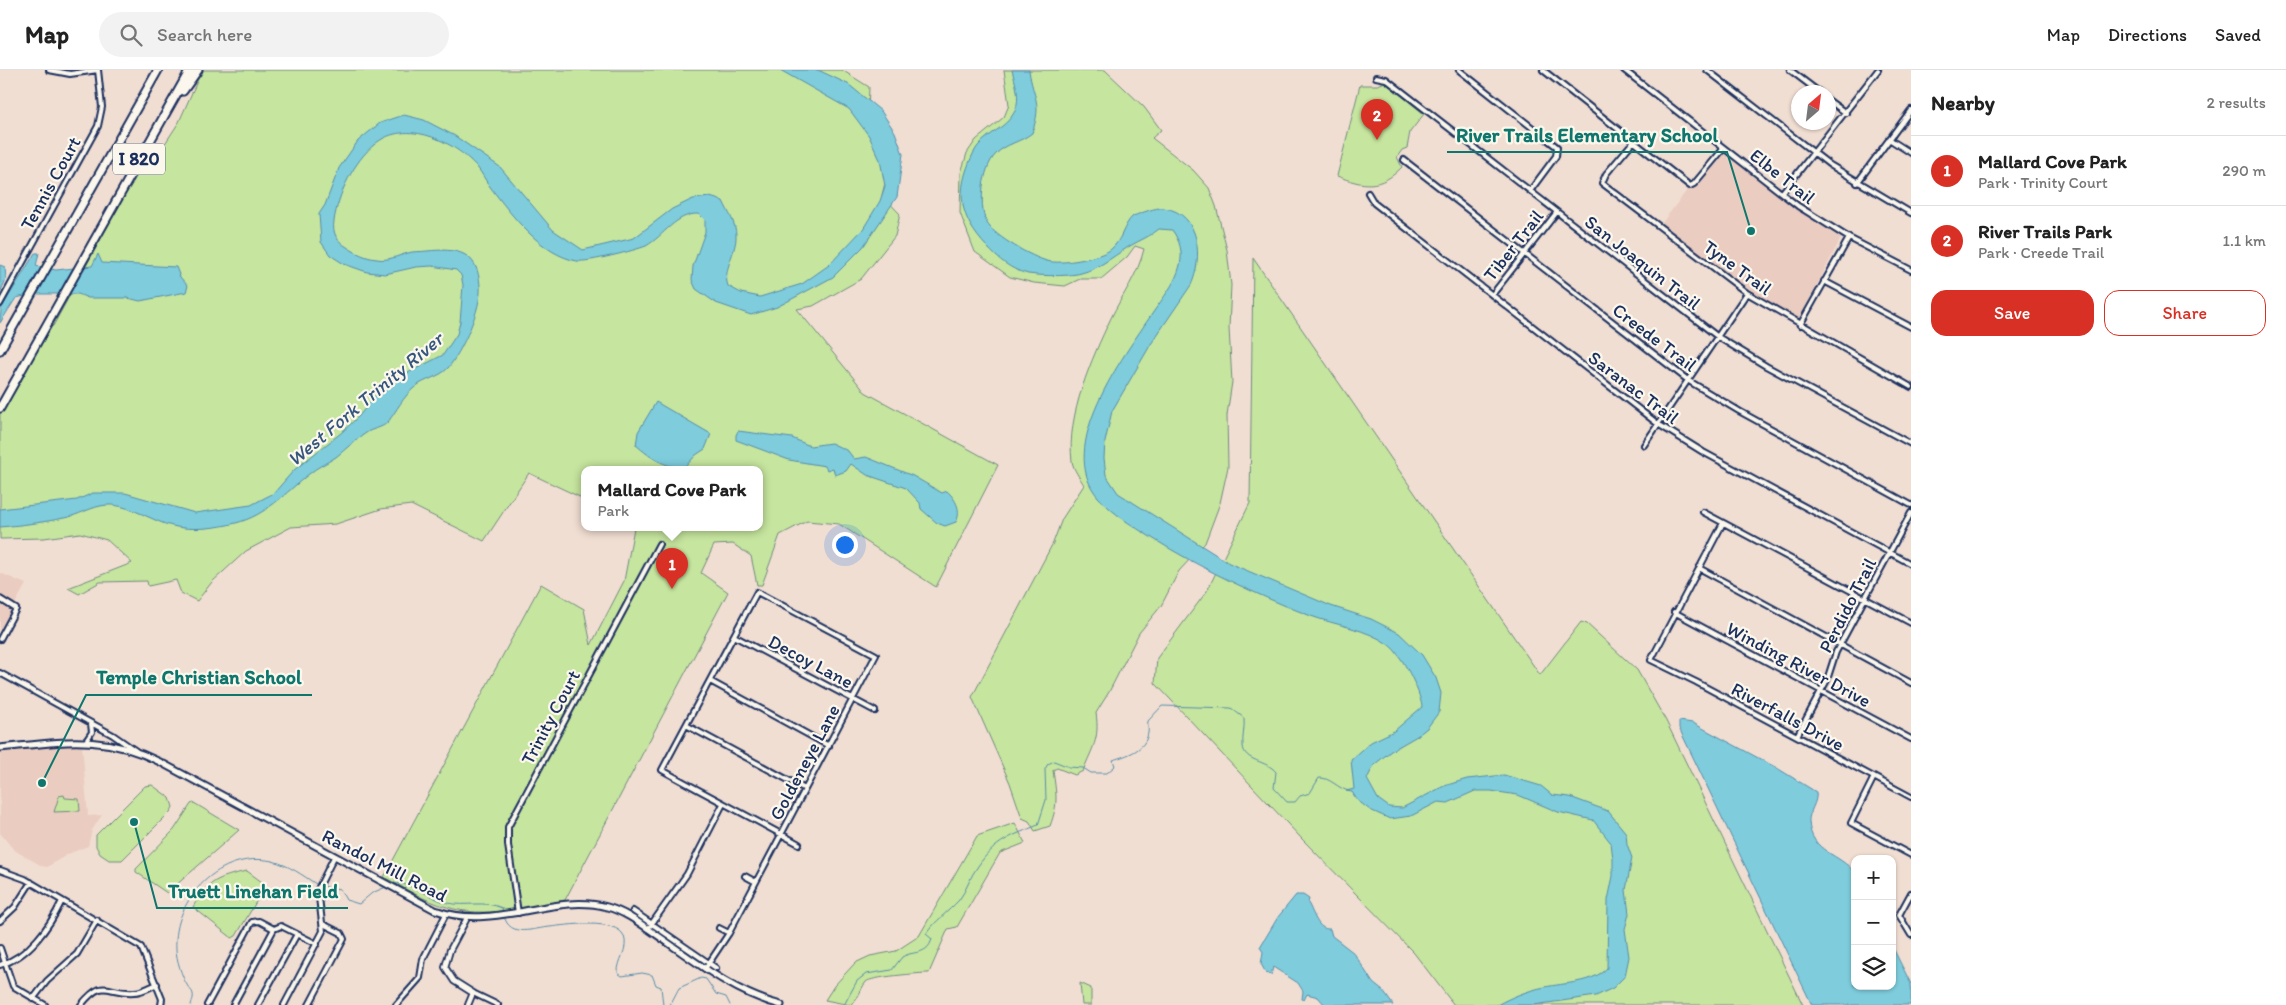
<!DOCTYPE html>
<meta charset="utf-8">
<style>
:root{--surface:#fff;--page:#f2f2f2;--text:#222;--muted:#767676;--line:#e0e0e0;--accent:#d93025}
body{margin:0;font-family:Itim,sans-serif;background:var(--page);color:var(--text)}
.controls{position:absolute;right:15px;bottom:15px;display:grid;overflow:hidden;border-radius:10px;box-shadow:0 1px 4px #0004}
.controls button{width:45px;height:45px;display:grid;place-items:center;padding:0;border:0;border-bottom:1px solid var(--line);background:var(--surface);color:var(--text);font:25px sans-serif}
.compass{position:absolute;left:1791px;top:15px;width:45px;height:45px;border-radius:50%;background:var(--surface);box-shadow:0 1px 4px #0004;rotate:28deg}
.you{position:absolute;left:844px;top:474px;width:18px;height:18px;margin:-12px;border:4px solid #fff;border-radius:50%;background:#1a73e8;box-shadow:0 0 0 8px #1a73e833}
.badge{display:grid;place-items:center;width:32px;height:32px;border-radius:50%;background:var(--accent);color:#fff;font-size:16px;font-weight:700}
.pin{position:absolute;translate:-50% -41px;filter:drop-shadow(0 1px 2px #0008)}
.pin::after{content:'';position:absolute;top:26px;width:18px;height:15px;background:inherit;clip-path:polygon(0 0,100% 0,50% 100%)}
.popup{position:absolute;left:581px;top:396px;width:182px;height:65px;box-sizing:border-box;display:grid;place-content:center;border-radius:10px;background:var(--surface);filter:drop-shadow(0 1px 4px #0005);font-size:16px;white-space:nowrap;color:var(--muted)}
.popup b{font-size:19px;color:var(--text)}
.popup::after{content:'';position:absolute;left:50%;top:100%;margin-left:-10px;border:10px solid transparent;border-top-color:var(--surface)}
.list{margin:0;padding:0;list-style:none}
h2{display:flex;justify-content:space-between;align-items:center;height:65px;margin:0;padding:0 20px;font-size:21px}
h2 small{font-size:16px;font-weight:400;color:var(--muted)}
.list li{display:grid;grid-template-columns:32px 1fr auto;gap:15px;align-items:center;box-sizing:border-box;height:70px;padding:0 20px;border-top:1px solid var(--line)}
.list b{display:block;font-size:19px;white-space:nowrap}
.list p{margin:0;font-size:16px;white-space:nowrap;color:var(--muted)}
.list em{font-size:16px;font-style:normal;color:var(--muted)}
.actions{display:flex;gap:10px;padding:15px 20px}
.actions a{flex:1;padding:11px 0;border:1px solid var(--accent);border-radius:15px;text-align:center;font-size:18px;color:var(--accent)}
.actions .main{background:var(--accent);color:#fff}
.icon{flex:none;width:28px;height:28px;fill:none;stroke:currentColor;stroke-width:2;stroke-linecap:round;stroke-linejoin:round}
.map{position:relative;flex:none;width:1911px;height:935px;overflow:hidden}
header{display:flex;align-items:center;gap:30px;box-sizing:border-box;height:70px;padding:0 25px;background:var(--surface);border-bottom:1px solid var(--line)}
header strong{font-size:24px}
nav{display:flex;gap:28px;margin-inline-start:auto;font-size:18px}
.search{width:350px;height:45px;background:var(--page);display:flex;align-items:center;gap:12px;box-sizing:border-box;padding:0 18px;border-radius:28px;color:var(--muted);font-size:19px}
main{display:flex}
aside{flex:1;background:var(--surface)}
.map>svg:first-child{display:block}
</style>
<header>
<strong>Map</strong>
<div class="search"><svg class="icon" aria-label="search" viewBox="0 0 24 24"><circle cx="10" cy="10" r="6"/><path d="M15 15l6 6"/></svg>Search here</div>
<nav><a>Map</a><a>Directions</a><a>Saved</a></nav>
</header>
<main>
<div class="map">
<svg width="1911" height="935" viewBox="0 0 1911 935">
<rect width="100%" height="100%" fill="#f1ded2"/>
<filter id="ink" filterUnits="userSpaceOnUse"><feTurbulence type="fractalNoise" baseFrequency=".02" numOctaves="2"/><feDisplacementMap in="SourceGraphic" scale="10" xChannelSelector="R" yChannelSelector="G"/><feConvolveMatrix kernelMatrix="1 2 1 2 8 2 1 2 1" color-interpolation-filters="sRGB"/></filter>
<g filter="url(#ink)">
<path fill="#eaccc0" d="M1724 84 1806 146 1841 168 1801 246 1797 249 1749 220 1661 154 1688 119 1698 116Z
M0 503 26 514 0 561Z
M82 674 88 746 102 745 92 760 88 776 68 784 47 797 42 796 14 780 0 763V681Z"/>
<path fill="#c6e59e" stroke="#708a7e" d="M202 0H842L869 17 868 44 888 101 882 125 900 144 895 166 861 209 813 236 797 239 865 322 998 395 936 517 839 454 807 451 780 465 762 515H757L751 486 733 474 714 475 701 503 728 522 565 830C528 837 484 849 447 837 425 831 404 818 384 807L541 514 584 539 591 575 624 511 634 458H760V400H584V429L529 403 484 471 411 435 381 439 336 454 291 457 246 481 212 512 197 531 181 523 176 510 148 516 147 511 100 512 79 524 68 518 132 493 107 470 80 463 44 468 0 469V336L43 253 53 256 148 83 157 86 179 52Z
M1004 0H1105L1144 37 1161 60 1152 68 1193 100 1209 118 1216 136 1227 180 1231 215 1229 258 1232 312 1227 345 1228 397 1220 433 1205 473 1179 501 1161 536 1139 563 1109 622 1096 643C1100 670 1092 678 1083 701L1075 705 1057 698 1053 700C1056 724 1059 732 1050 756L1035 761 1029 751 1022 748 1010 713 972 627 1053 473 1062 449 1084 415C1080 408 1073 399 1072 391 1066 346 1092 288 1111 248 1122 225 1138 205 1144 179L1135 176 1127 187 1101 209H1080L1065 216 1034 213 1010 207 975 182 960 143 961 103 967 83 976 70 1004 47 1009 35Z
M1385 12 1424 44 1410 62 1407 78 1402 80 1397 87 1402 97C1380 120 1363 116 1337 106L1360 15H1378Z
M1253 188 1540 605 1581 552 1587 554 1637 600 1666 651 1803 935H1454L1414 883 1302 769 1155 613 1157 588 1207 521 1250 433Z
M152 715 170 728 173 737 171 741 122 790H109L100 784 96 776V765L145 716Z
M64 725 65 728 79 729 80 741 54 742 59 726Z
M194 733 239 760 167 823 136 802V799L174 760 191 734Z
M1015 753 1025 773 1000 783 957 857 948 859 929 903C920 903 870 907 866 912 859 921 861 926 850 935L825 930 834 916 855 893 870 886 896 881 919 866 977 766Z
M247 801 266 815 236 866 232 868 193 837C207 811 219 807 247 801Z
M1080 913 1091 918V935H1082Z"/>
<path fill="#7eccdc" stroke="#568daa" d="M780 0H818L848 14 881 41 895 62 903 84 897 127 863 177 833 207 777 237 751 245 716 233 696 219 692 210 693 196 705 162V150L699 144C676 143 664 166 646 176 636 180 587 193 577 191 542 185 512 146 491 118 486 112 482 103 477 97 454 71 406 48 375 74 354 91 338 124 334 151 332 163 337 171 347 177 356 183 366 188 377 189 388 191 397 186 408 183 413 181 420 182 427 181 457 178 478 181 480 216 482 238 462 281 448 298 440 307 425 309 415 317 403 327 397 340 388 352 381 359 373 358 366 363 355 370 346 379 336 387 327 393 317 397 309 404 285 423 267 445 236 453 216 458 192 461 172 456 152 451 134 437 112 435 97 434 83 443 69 447 46 452 24 455 0 457V439L77 430 93 423H125L195 443 251 435 274 423 294 400 341 363 359 346 379 321 388 313 443 285 457 264 460 252 463 215 461 205 456 200 432 196 416 197 385 204 367 202 344 194 330 185 321 172 319 144 325 135 339 98 358 71 380 53 404 45 424 50 455 66 500 97 553 160 583 180 634 168 672 139 693 129 710 127 723 131C728 142 736 153 736 165 737 182 722 200 728 216L741 223 760 227 802 214 829 195 863 159 880 131 885 116 880 90 869 66 849 39Z
M1012 0H1029C1033 29 1043 31 1032 63 1021 72 1005 74 996 84 988 92 985 105 983 116 982 129 981 140 987 153 995 167 1032 187 1047 191 1062 195 1098 188 1110 180 1122 171 1123 155 1133 146 1142 143 1155 137 1164 138 1201 143 1203 189 1191 215L1151 274 1112 341 1105 372 1104 388 1106 405 1118 423 1229 493 1331 536 1371 549 1399 563 1422 585 1436 608 1441 623 1439 642 1427 658 1417 666 1391 681 1374 695 1367 709 1378 729 1389 737 1402 738 1444 716 1467 709 1504 705 1541 716 1552 725 1570 727 1608 741 1626 763 1627 774 1632 788 1626 820 1629 844 1625 859 1629 887 1625 906 1613 918 1596 926 1534 935H1497C1511 927 1529 920 1545 917 1564 913 1593 913 1607 898L1608 830 1613 806V789L1611 773 1593 750 1558 742 1518 725 1491 721H1475L1448 733 1438 732 1411 746 1390 749 1370 740 1357 730 1352 722 1346 721 1354 719 1351 690 1371 672 1394 661 1422 637C1420 620 1402 585 1389 575 1368 559 1335 555 1311 546 1256 525 1202 499 1152 468 1133 456 1113 444 1098 427 1055 377 1123 287 1152 244 1162 229 1176 213 1180 195 1183 182 1180 171 1172 160L1159 159C1151 166 1140 170 1130 176 1110 188 1095 203 1070 205 1057 206 1041 206 1028 204 1011 200 998 189 987 177 959 147 955 122 973 84 982 64 1006 60 1015 41 1021 27 1015 13 1012 0Z
M35 183H39L36 196 56 200 92 196 98 184 102 193 176 197 180 207 188 216 186 222 140 231 128 228H88L78 224H34L16 228 0 253 1 239Z
M0 195 5 197 6 209 0 223Z
M656 332 711 364 705 379 696 385 685 397C665 398 651 388 636 375L638 362Z
M738 361 792 368 810 376 831 373 848 381 854 389 866 387 913 406 942 423 947 421C956 429 962 441 956 452L945 456 937 453 921 439 920 433 906 418 867 405 851 394 846 401 835 405 833 398 827 400 825 396 789 390 736 370V365Z
M1679 651 1693 653 1777 698 1816 722C1818 733 1808 742 1809 752 1811 783 1840 783 1855 803V916H1892V876L1911 914V935H1812L1679 658Z
M1296 825H1303L1309 829 1308 833C1314 843 1317 860 1330 859L1332 866 1354 883 1373 913 1383 921 1393 935H1325L1318 927 1307 924 1304 930 1302 929 1303 921 1298 913 1273 897 1271 905 1266 903 1261 894 1263 882 1260 877 1278 847Z"/>
<g fill="none" stroke-linecap="round" stroke-linejoin="round">
<path stroke="#568daa" stroke-width="1" d="M393 814C412 811 430 829 448 833 466 837 484 830 502 838L503 842
M321 816 340 819 346 830 359 834 372 823 386 817
M504 846C510 869 534 858 550 857 566 855 616 848 624 866 629 880 617 890 618 903L622 906 642 903 652 905 656 915 661 917 663 935
M191 935C192 931 194 928 193 924 192 920 189 919 187 915 182 907 176 888 176 879 173 828 221 780 272 791 289 795 302 805 316 814
M670 935 679 918 701 908 706 909 716 924 726 927 730 935
M844 935 857 911 866 904 892 900 902 887C914 880 927 886 932 869L926 864C935 851 948 842 959 830 967 820 970 806 978 796 996 770 1012 766 1038 755L1046 730 1045 699 1048 694 1054 691 1069 697 1083 698 1091 703H1107L1115 696 1113 690C1127 685 1145 681 1148 663 1149 659 1147 655 1148 651L1162 636 1231 638 1244 648C1245 658 1242 666 1243 676 1244 692 1267 690 1276 702L1274 718 1287 732H1295L1300 726 1310 723 1319 708C1330 707 1338 719 1349 721"/>
<g stroke="#1b2f5e" stroke-width="8">
<path id="minor" d="M49 0 70 4 98 0
M1459 0 1557 77 1556 86 1530 121
M1543 0 1690 116 1694 114 1724 78
M1624 0 1798 136 1849 168 1911 200
M1707 0 1830 95 1911 143
M1790 0 1819 22
M1376 7 1386 9 1718 267 1766 296 1911 374
M1828 30 1846 43
M1889 69 1911 83
M1633 72 1606 104 1602 113 1747 223 1911 317
M1404 90 1689 311 1739 341 1911 435
M1857 113 1911 40
M1368 123 1374 133 1658 354 1703 382 1911 494
M1782 123 1878 0
M1824 211 1911 257
M1492 225 1557 142
M0 234 98 56 102 37 98 0
M1800 255 1849 168
M1644 375 1747 223
M1703 442 1911 553
M1723 453 1651 590 1696 612 1911 727
M1699 498 1911 613
M0 529 16 539 0 569
M1674 542 1911 669
M734 566 875 641
M0 603 113 665 136 681
M710 611 829 676
M686 655 805 719
M1797 666 1827 610 1836 582 1911 443
M86 671 92 662 91 654
M1874 707 1851 753 1911 785
M0 800 25 809 141 877 162 929 161 935
M745 806 756 812
M1911 823 1899 845 1911 865
M633 841 716 898
M518 843 508 775V757L659 474
M0 851 15 837 31 812
M719 858 729 863
M648 859 687 804 723 734
M0 878 13 916 45 935
M0 895C29 887 50 856 62 831
M705 899 729 863 876 585 757 522 662 700C707 725 754 749 799 774
M473 923 498 935
M33 929 47 911 77 884 97 850
M81 935C105 906 106 924 134 922 142 922 150 917 157 914
M207 935 252 852 259 851 274 859
M233 935 274 859 281 856 317 874
M258 935 297 864
M284 935 323 861 318 819 334 787
M309 935 344 869 341 863 323 854
M396 935 420 908 423 889 446 844"/>
</g>
<g stroke="#1b2f5e" stroke-width="8">
<path id="tertiary" d="M467 848 450 880 445 897 454 911 473 923 468 935"/>
</g>
<g stroke="#1b2f5e" stroke-width="9">
<path id="secondary" d="M0 678C62 672 102 663 160 692L435 840C496 862 553 822 607 837 626 842 641 854 657 865 696 892 734 923 781 935"/>
</g>
<g stroke="#1b2f5e" stroke-width="11">
<path id="motorway" d="M183 21 198 0
M0 280 158 0
M0 338 190 0"/>
</g>
<use href="#minor" stroke="#fbf7ec" stroke-width="4"/>
<use href="#tertiary" stroke="#fbf7ec" stroke-width="4.5"/>
<use href="#secondary" stroke="#fbf7ec" stroke-width="5"/>
<use href="#motorway" stroke="#fbf7ec" stroke-width="7"/>
</g>
</g>
<g text-anchor="middle" stroke-width="4.5" stroke-linejoin="round" paint-order="stroke">
<rect fill="#fbf7ec" stroke="#5e6b89" stroke-width="1" x="113" y="73.5" width="52" height="31" rx="4"/>
<g font-size="18" font-weight="bold" fill="#1b2f5e">
<text x="139" y="95">I 820</text>
</g>
<g font-size="19" fill="#1b2f5e" stroke="#fbf7ec">
<text transform="translate(1783 106) rotate(38)" y="7">Elbe Trail</text>
<text transform="translate(50 113) rotate(-61)" y="7">Tennis Court</text>
<text transform="translate(1513 175) rotate(-52)" y="7">Tiber Trail</text>
<text transform="translate(1643 192) rotate(38)" y="7">San Joaquin Trail</text>
<text transform="translate(1738 197) rotate(36)" y="7">Tyne Trail</text>
<text transform="translate(1655 267) rotate(37)" y="7">Creede Trail</text>
<text transform="translate(1634 317) rotate(37)" y="7">Saranac Trail</text>
<text transform="translate(1847 535) rotate(-63)" y="7">Perdido Trail</text>
<text transform="translate(811 591) rotate(28)" y="7">Decoy Lane</text>
<text transform="translate(1799 594) rotate(28)" y="7">Winding River Drive</text>
<text transform="translate(1788 646) rotate(28)" y="7">Riverfalls Drive</text>
<text transform="translate(550 647) rotate(-62)" y="7">Trinity Court</text>
<text transform="translate(804 692) rotate(-62)" y="7">Goldeneye Lane</text>
<text transform="translate(385 795) rotate(27)" y="7">Randol Mill Road</text>
</g>
<g font-size="20" font-style="italic" fill="#34567e" stroke="#fbf7ec">
<text transform="translate(365 329) rotate(-40)" y="7">West Fork Trinity River</text>
</g>
</g>
<path fill="none" stroke="#0f766e" stroke-width="2" d="M1751 161L1727 82H1447M42 713L86 625H312M134 752L157 838H348"/>
<g fill="#0f766e" stroke="#fbf7ec" stroke-width="2">
<circle cx="1751" cy="161" r="5"/>
<circle cx="42" cy="713" r="5"/>
<circle cx="134" cy="752" r="5"/>
</g>
<g font-size="20" text-anchor="middle" font-weight="bold" fill="#0f766e" stroke="#fbf7ec" stroke-width="4.5" stroke-linejoin="round" paint-order="stroke">
<text x="1587" y="72">River Trails Elementary School</text>
<text x="199" y="614">Temple Christian School</text>
<text x="253" y="828">Truett Linehan Field</text>
</g>
</svg>
<div class="controls">
<button>+</button>
<button>−</button>
<button><svg class="icon" aria-label="layers" viewBox="0 0 24 24"><path d="M12 4l9 5-9 5-9-5zM3 14l9 5 9-5"/></svg></button>
</div>
<svg class="compass" viewBox="-18 -18 36 36"><path d="M0-13l5 13h-10z" fill="#e53935"/><path d="M0 13l5-13h-10z" fill="#767676"/></svg>
<div class="you"></div>
<div class="pin badge" style="left:672px;top:519px">1</div>
<div class="popup"><b>Mallard Cove Park</b>Park</div>
<div class="pin badge" style="left:1377px;top:70px">2</div>
</div>
<aside>
<h2>Nearby<small>2 results</small></h2>
<ul class="list">
<li><span class="badge">1</span><div><b>Mallard Cove Park</b><p>Park · Trinity Court</p></div><em>290 m</em></li>
<li><span class="badge">2</span><div><b>River Trails Park</b><p>Park · Creede Trail</p></div><em>1.1 km</em></li>
</ul>
<div class="actions"><a class="main">Save</a><a>Share</a></div>
</aside>
</main>
